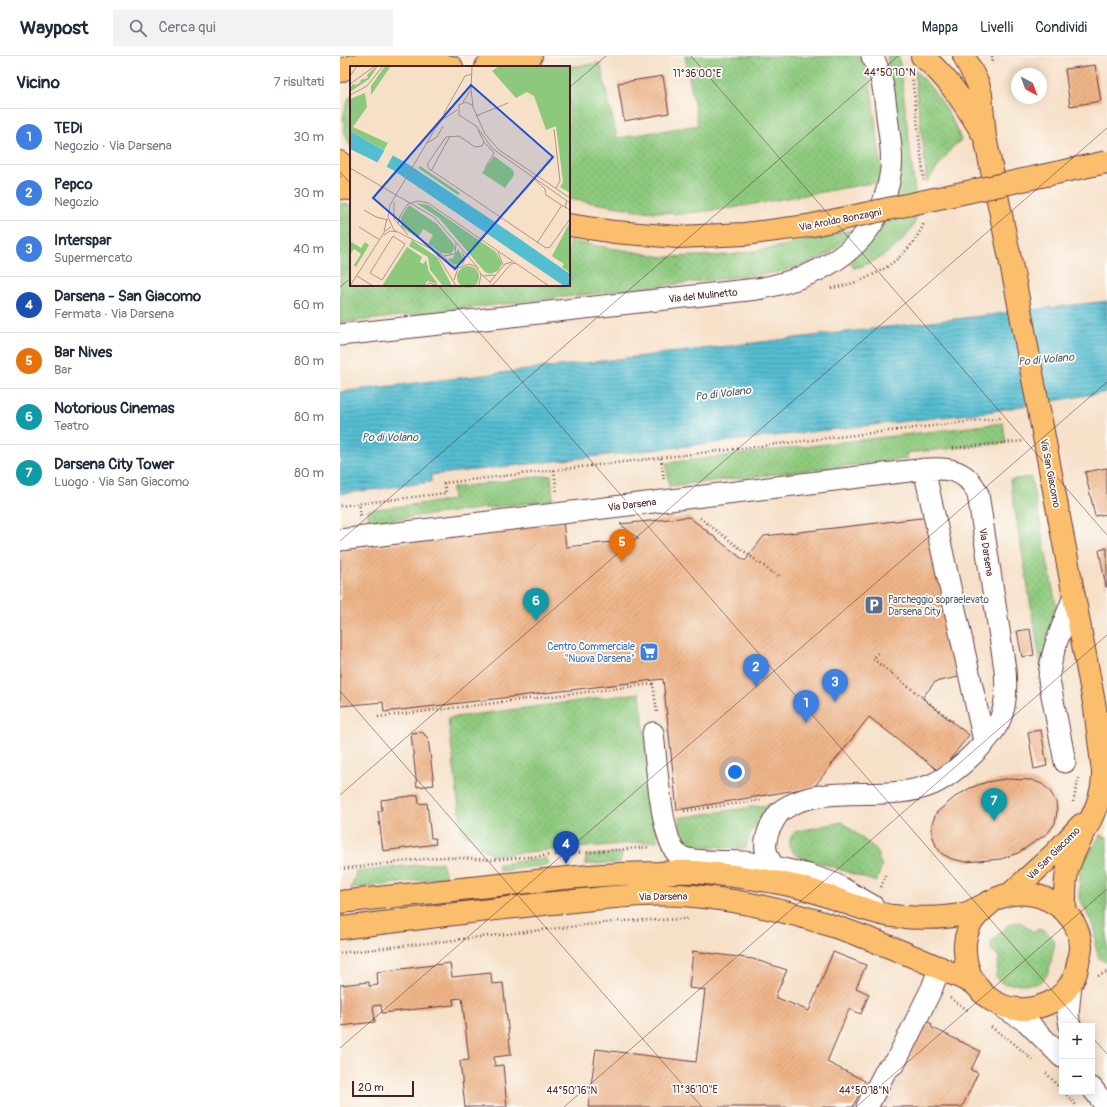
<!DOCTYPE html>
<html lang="it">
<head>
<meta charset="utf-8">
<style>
	:root { --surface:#fff; --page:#f2f2f3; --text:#1f2937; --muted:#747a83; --line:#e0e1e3; --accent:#111827 }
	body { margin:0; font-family:Pangolin,sans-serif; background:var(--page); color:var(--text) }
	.controls { position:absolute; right:12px; bottom:12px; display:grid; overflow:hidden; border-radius:0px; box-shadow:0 2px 10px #0003 }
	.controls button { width:36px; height:36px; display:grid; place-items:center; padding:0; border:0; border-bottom:1px solid var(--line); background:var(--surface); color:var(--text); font:20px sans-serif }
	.compass { position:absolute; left:671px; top:12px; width:36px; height:36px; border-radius:50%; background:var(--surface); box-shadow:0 2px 10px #0003; rotate:139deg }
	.scale { position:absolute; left:12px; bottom:10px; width:62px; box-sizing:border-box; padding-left:4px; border:2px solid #4a1f2b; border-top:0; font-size:11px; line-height:14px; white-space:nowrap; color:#4a1f2b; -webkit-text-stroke:3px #fdfcf7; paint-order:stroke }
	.you { position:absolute; left:395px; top:716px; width:14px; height:14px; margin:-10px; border:3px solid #fff; border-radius:50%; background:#1a73e8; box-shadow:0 0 0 6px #1a73e833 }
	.badge { display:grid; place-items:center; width:26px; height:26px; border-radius:50%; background:var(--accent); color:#fff; font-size:13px; font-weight:700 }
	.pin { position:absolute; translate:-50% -33px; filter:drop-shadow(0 1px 2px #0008) }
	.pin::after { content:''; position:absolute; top:21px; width:14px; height:12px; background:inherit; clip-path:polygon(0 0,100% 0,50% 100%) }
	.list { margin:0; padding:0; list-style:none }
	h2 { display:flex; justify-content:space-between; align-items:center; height:52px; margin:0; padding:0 16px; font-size:17px }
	h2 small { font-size:13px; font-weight:400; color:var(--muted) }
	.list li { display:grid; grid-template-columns:26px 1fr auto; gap:12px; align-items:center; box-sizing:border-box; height:56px; padding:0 16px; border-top:1px solid var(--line) }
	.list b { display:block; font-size:15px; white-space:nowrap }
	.list p { margin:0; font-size:13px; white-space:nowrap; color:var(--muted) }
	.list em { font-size:13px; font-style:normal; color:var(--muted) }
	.icon { flex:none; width:22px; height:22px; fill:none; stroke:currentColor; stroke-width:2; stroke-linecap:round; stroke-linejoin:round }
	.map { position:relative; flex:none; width:767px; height:1051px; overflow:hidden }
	header { display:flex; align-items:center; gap:24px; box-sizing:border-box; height:56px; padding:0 20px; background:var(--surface); border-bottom:1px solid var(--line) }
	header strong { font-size:19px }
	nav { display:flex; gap:22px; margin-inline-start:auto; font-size:14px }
	.search { width:280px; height:36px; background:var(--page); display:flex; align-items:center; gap:10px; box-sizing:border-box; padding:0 14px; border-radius:0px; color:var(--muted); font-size:15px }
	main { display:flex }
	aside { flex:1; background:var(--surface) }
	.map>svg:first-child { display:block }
</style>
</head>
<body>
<header>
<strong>Waypost</strong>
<div class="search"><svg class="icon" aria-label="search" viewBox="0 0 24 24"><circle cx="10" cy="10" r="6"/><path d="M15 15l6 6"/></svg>Cerca qui</div>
<nav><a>Mappa</a><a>Livelli</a><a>Condividi</a></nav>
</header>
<main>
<aside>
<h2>Vicino<small>7 risultati</small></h2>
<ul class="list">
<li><span class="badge" style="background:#3f7fe0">1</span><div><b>TEDi</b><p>Negozio · Via Darsena</p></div><em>30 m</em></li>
<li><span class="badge" style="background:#3f7fe0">2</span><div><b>Pepco</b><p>Negozio</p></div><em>30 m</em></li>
<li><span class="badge" style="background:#3f7fe0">3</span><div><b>Interspar</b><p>Supermercato</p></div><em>40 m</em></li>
<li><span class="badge" style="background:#1a4fb4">4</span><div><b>Darsena - San Giacomo</b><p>Fermata · Via Darsena</p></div><em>60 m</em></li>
<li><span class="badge" style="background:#e8710a">5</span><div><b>Bar Nives</b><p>Bar</p></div><em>80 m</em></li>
<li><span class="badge" style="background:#0f9aa8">6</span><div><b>Notorious Cinemas</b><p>Teatro</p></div><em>80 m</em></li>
<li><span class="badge" style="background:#0f9aa8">7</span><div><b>Darsena City Tower</b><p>Luogo · Via San Giacomo</p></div><em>80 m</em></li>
</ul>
</aside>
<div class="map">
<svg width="767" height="1051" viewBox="0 0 767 1051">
	<defs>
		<pattern id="green-dots" width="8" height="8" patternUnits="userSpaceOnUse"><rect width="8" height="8" fill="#8dc97d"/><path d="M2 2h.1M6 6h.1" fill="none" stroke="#7bac6c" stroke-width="1.8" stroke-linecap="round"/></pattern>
		<pattern id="water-rules" width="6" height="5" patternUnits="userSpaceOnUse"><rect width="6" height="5" fill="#54bed1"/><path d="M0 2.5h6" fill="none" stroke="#489aaa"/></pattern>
		<pattern id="building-hatch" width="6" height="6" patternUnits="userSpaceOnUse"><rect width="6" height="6" fill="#eeb487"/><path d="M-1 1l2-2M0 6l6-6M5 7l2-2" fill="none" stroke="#ce9a75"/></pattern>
	</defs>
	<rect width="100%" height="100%" fill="#fdfcf7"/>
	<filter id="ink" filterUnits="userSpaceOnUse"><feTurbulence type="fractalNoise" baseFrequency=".025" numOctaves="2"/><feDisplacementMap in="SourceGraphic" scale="8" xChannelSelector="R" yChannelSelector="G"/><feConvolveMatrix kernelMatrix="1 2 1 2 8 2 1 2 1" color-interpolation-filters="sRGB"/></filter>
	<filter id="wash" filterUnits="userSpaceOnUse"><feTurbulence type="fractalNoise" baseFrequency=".012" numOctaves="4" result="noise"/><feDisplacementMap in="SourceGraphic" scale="16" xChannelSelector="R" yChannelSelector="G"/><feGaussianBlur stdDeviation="0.9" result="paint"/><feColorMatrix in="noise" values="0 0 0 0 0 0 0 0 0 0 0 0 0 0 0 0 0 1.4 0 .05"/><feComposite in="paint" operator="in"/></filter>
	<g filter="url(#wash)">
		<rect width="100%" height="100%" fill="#f6e0c8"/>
		<path fill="url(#green-dots)" stroke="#6c7454" d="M345 0H520L530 24 543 125 392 152 341 158 303 155 229 143V11L260 7 277 82 358 69Z
			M547 0H559L577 153C576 158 576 164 574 168 565 188 535 208 514 212L510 208 512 201 537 179 546 166 554 143 561 97Z
			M574 13C595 34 611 56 621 84L611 93 587 126Z
			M11 38V92C1 71 1 59 11 38Z
			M0 147 11 149V229H229V185L324 201 390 199 432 192 515 173 491 197 464 209 440 216 0 267Z
			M663 367 666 387 566 397 567 403 329 430 326 407Z
			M211 419 213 444 29 466 28 454 113 444 112 432Z
			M691 421 716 549 702 616 670 424Z
			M300 637 317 785 152 799 122 776 108 662Z
			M440 747C423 759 410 770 406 792L344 789 338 762Z
			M502 766 537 794 538 801 542 810 536 826C516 819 497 812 477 806 469 804 463 804 456 799 447 792 448 783 455 776Z
			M761 779 767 781V907L759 902 755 889V873L739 842 740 817 742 806Z
			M282 797 280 807 245 808 246 800Z
			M206 802 208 809 159 815 158 808Z
			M102 806 106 821 11 833 16 816Z
			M675 866 682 867 693 876 699 873C707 875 712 880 715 888 710 901 713 922 696 928H663L656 920 659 901 651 894V886L667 870Z"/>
		<path fill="url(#water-rules)" stroke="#4f6e7e" d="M767 245V336L647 356 91 419V426L0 438V336Z"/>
		<g id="blocks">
			<path fill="url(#building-hatch)" d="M755 9 761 45 730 50 725 13Z
				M323 20 329 57 284 65 278 27Z
				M767 412V458L755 460 745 416Z
				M349 461 405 505 424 480 590 461 623 620 595 626 582 642 629 679 600 716 529 661 474 731 337 754 323 623 44 656 43 646 0 650V495L223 466 226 491 299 483 280 468Z
				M767 492V531H766L759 494Z
				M690 573 694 599 682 601 677 575Z
				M701 674 707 710 694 713 688 676Z
				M82 676 88 682 94 729 77 731 71 677Z
				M665 723 692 724 702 728 710 735 716 746 717 756 715 767 708 777 678 797 661 803 626 806 612 803 602 798 596 790 592 778V768L596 757 615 741 630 732 647 726Z
				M78 739 79 748 87 747 91 782H95L96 788 43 795 38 755 42 754 41 744Z
				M353 895 413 903 447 914 435 941 469 955 493 896 526 909 516 932 529 938 521 958 509 953 487 1006 525 1025 513 1051H248L256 993 356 1006 365 934 349 932Z
				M110 907 112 921 151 917 152 928 163 927 171 999 154 1001 155 1010 163 1009 167 1051H125L120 1005 129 1004 122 942 113 943 114 949 42 957 41 949 33 950 35 966 0 970V929L29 926V930L38 929 37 916Z
				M581 962 592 968 591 971 640 995 631 1014 638 1017 622 1051H538Z"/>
		</g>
	</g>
	<g filter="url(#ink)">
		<use href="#blocks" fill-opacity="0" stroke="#643c43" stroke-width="1"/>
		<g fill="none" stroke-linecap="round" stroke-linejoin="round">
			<defs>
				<path id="minor" d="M0 279 417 233C485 221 542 188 551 113 553 98 550 83 548 68 545 45 544 21 532 0
					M584 413 644 685
					M0 484 569 415C598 412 624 407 638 438L665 613C666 628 667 645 661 661 653 683 615 718 593 728 547 748 484 725 442 754 436 759 432 768 429 774 423 789 425 798 434 811L469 819 495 828 533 850
					M313 677C316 700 321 790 340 800 351 807 389 805 403 806 413 807 424 809 434 811
					M725 706 709 624C709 598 725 565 734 540
					M659 949 687 966 722 1001
					M730 970 728 959 731 927
					M752 1032 767 1051
					M527 1051 546 1014 555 1007 592 932 600 911"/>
				<path id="major" d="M582 0C608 21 626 50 643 78
					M624 0 638 28 641 39 645 81 675 227 755 652 763 716C764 751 739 779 728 812 724 826 725 841 725 855
					M146 11 191 0
					M0 15C29 0 77 5 112 11
					M0 106 11 114
					M0 132 11 133
					M229 169 274 176 338 181
					M670 838 716 796 741 769
					M0 846C69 839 137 831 206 824 244 820 281 817 319 817 331 816 344 815 355 816 389 819 425 823 458 831 489 838 520 855 552 860 573 862 604 863 624 858 640 853 655 840 672 838 705 834 739 856 741 891 741 898 738 905 737 912 735 926 722 941 709 947 668 966 627 939 625 895 624 886 627 874 632 866 638 857 646 851 654 844
					M0 872C78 863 155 852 234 845 273 841 314 836 354 840 453 849 544 886 633 927"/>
			</defs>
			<use href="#minor" stroke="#643c43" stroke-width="23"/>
			<use href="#major" stroke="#643c43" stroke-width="24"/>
			<path stroke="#643c43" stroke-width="2.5" stroke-dasharray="1 3" stroke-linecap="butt" d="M652 0 653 8
				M572 20 584 124
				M491 232C528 227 569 204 584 167
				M613 392 683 385
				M321 402 324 425
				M214 414 217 438
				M0 450 106 437 104 427 660 362
				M18 460H21L19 447
				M360 462 438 521 440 519
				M538 597 533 603 614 666
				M38 661 313 628 317 657
				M733 746 739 722
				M344 755 422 744
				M0 813 102 801 151 804 310 791
				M541 831 547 816
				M0 897 281 865 347 863
				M758 920 767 916
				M610 942 629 955
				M651 971 676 989 692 1004
				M706 1017 722 1034
				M724 1036 737 1050"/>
			<use href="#minor" stroke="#fff" stroke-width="21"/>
			<use href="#major" stroke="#fabe6d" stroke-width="22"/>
			<defs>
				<path id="major-bridge" d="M338 181 405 178 468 170 767 106"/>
			</defs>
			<use href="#major-bridge" stroke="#643c43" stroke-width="24" stroke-linecap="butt"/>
			<use href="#major-bridge" stroke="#fabe6d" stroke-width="22"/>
		</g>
	</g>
	<path fill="none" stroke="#4a1f2b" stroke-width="1" stroke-opacity="0.45" d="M351 0 767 479M229 32 266 0M0 116 11 128M98 229 743 970M0 231 11 222M0 485 558 0M0 635 362 1051M0 739 767 72M752 981 767 998M0 992 767 326M224 1051 767 579M516 1051 767 833"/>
	<defs>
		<symbol id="parking-square" viewBox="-11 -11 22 22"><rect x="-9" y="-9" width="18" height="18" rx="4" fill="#5c6f8a" stroke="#fdfcf7"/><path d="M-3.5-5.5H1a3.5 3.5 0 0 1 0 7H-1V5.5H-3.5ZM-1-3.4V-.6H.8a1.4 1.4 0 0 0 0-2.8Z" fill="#fff"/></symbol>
		<symbol id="supermarket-square" viewBox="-11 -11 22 22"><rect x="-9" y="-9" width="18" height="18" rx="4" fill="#3f7fe0" stroke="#fdfcf7"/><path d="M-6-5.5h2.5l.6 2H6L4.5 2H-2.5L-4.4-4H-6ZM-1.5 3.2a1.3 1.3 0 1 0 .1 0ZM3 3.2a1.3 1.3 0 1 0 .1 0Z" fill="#fff"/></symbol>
	</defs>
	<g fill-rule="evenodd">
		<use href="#parking-square" x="523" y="538" width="22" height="22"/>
		<use href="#supermarket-square" x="298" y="585" width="22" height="22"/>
	</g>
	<g text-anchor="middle" stroke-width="3.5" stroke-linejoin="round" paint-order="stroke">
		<g font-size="10" fill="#4a1f2b" stroke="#fdfcf7">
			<text transform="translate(500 163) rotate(-11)" y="4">Via Aroldo Bonzagni</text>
			<text transform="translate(363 239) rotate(-6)" y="4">Via del Mulinetto</text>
			<text transform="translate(711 417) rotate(79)" y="4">Via San Giacomo</text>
			<text transform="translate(292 448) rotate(-7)" y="4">Via Darsena</text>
			<text transform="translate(647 496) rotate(81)" y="4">Via Darsena</text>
			<text transform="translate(713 797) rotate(-45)" y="4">Via San Giacomo</text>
			<text transform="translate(323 840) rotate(-1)" y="4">Via Darsena</text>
		</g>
		<g font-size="10" fill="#4e5e75" stroke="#fdfcf7" text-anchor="start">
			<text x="548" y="547">Parcheggio sopraelevato<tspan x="548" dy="12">Darsena City</tspan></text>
		</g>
		<g font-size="10" fill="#366cbe" stroke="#fdfcf7" text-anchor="end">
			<text x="295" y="594">Centro Commerciale<tspan x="295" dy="12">"Nuova Darsena"</tspan></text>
		</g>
		<g font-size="11" font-style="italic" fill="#4e5765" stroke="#fdfcf7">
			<text transform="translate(706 303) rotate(-5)" y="4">Po di Volano</text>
			<text transform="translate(383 337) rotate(-7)" y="4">Po di Volano</text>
			<text x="50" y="385">Po di Volano</text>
		</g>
	</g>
	<g transform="translate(10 10)">
		<rect width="220" height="220" fill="#f6e0c8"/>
		<path d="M26 0H28L19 13 0 26V19L1 21 3 18 6 19 11 16 10 14 18 12 17 9ZM35 0H41L21 29V20ZM149 0H220V127L210 121 213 116 206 60 196 64 184 30 177 26 166 32 142 5ZM15 27 17 41 3 61 38 77 34 84 0 65V33ZM144 90 163 104 164 109 155 122 132 107ZM70 100 110 127 108 129 68 102ZM66 137 78 139 146 186 152 198 148 205 140 208 135 206 89 152ZM59 139 87 158 103 177 105 182 101 188 91 187 78 178 83 169 73 163 68 172 51 161V151ZM220 156V207L212 201 214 198 202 190ZM62 174 87 191 102 220H93L80 204 78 191 59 180ZM0 175 11 182 15 176 19 179 6 201 4 199 11 188 4 183 0 189ZM57 181 72 191 70 196 73 198 76 194 79 206 88 218 77 215 75 220H32ZM108 183 113 192 109 198 103 199 98 193 103 192ZM107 211a11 11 0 1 1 22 0a11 11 0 1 1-22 0Z" fill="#8dc97d"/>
		<path d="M0 65 58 98 164 169 220 208V220H214L43 104 0 83Z" fill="#54bed1"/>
		<path d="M36 82 44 87 36 102 27 97Z" fill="#f6e0c8"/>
		<path fill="none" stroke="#b19389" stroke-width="1" d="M122 0 121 24 123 40M0 10 7 0M0 18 25 0M0 29 17 20 33 0M113 36 120 25M107 44 92 54 85 63 40 139 38 151 44 164 93 189 101 199 108 202M126 50 158 37M95 52 94 47 115 10 122 8M204 63 210 115 206 122M128 64 134 76 132 80 125 81 109 70 96 71 78 97V102L196 182 200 181 220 153M134 76 144 87 135 102M77 77 87 71 93 60M0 102 84 151 129 203M81 105 100 70M183 112 195 123 196 129 216 142M220 132 149 84 135 68 122 39 116 36 109 39V49L126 60 143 83 220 137M217 135 215 140 220 145M44 136V153L58 169M14 144 26 151 38 154M48 158 50 150 58 138 68 135 78 137 199 220M9 161 30 174M34 165 37 153M34 169 40 165 47 166M43 170 55 178 32 214 20 207ZM187 177 212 139M148 186 153 199M86 187 106 220M94 190 105 188 106 177M112 199 115 193 112 186M131 208 141 217M7 210 23 220M133 210 145 209M104 214 108 202 119 198 125 200 131 208 129 220M140 216 155 198 162 196M143 219 161 198 165 197M0 220 35 165 41 161M76 220 79 217 90 220M131 220 143 219"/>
		<path fill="#1d4ed8" fill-opacity="0.15" stroke="#1d4ed8" stroke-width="2" d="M121 19 203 91 105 203 23 132Z"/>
		<rect width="220" height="220" fill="none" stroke="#4a1f2b" stroke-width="2"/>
	</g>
	<g font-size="10" text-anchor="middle" fill="#4a1f2b" stroke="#fdfcf7" stroke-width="3.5" stroke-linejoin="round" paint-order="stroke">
		<text x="550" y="20">44°50'10"N</text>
		<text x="357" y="21">11°36'00"E</text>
		<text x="355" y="1037">11°36'10"E</text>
		<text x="232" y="1038">44°50'16"N</text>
		<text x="524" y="1038">44°50'18"N</text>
	</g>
</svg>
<div class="controls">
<button>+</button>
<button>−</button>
</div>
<svg class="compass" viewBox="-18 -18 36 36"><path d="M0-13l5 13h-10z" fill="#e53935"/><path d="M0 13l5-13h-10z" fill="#747a83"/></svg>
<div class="scale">20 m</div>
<div class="you"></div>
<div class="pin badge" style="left:466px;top:667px;background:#3f7fe0">1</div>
<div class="pin badge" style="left:416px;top:631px;background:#3f7fe0">2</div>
<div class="pin badge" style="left:495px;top:646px;background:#3f7fe0">3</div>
<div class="pin badge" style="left:226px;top:808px;background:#1a4fb4">4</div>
<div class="pin badge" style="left:282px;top:506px;background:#e8710a">5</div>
<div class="pin badge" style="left:196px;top:565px;background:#0f9aa8">6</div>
<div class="pin badge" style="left:654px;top:765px;background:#0f9aa8">7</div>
</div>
</main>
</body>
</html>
